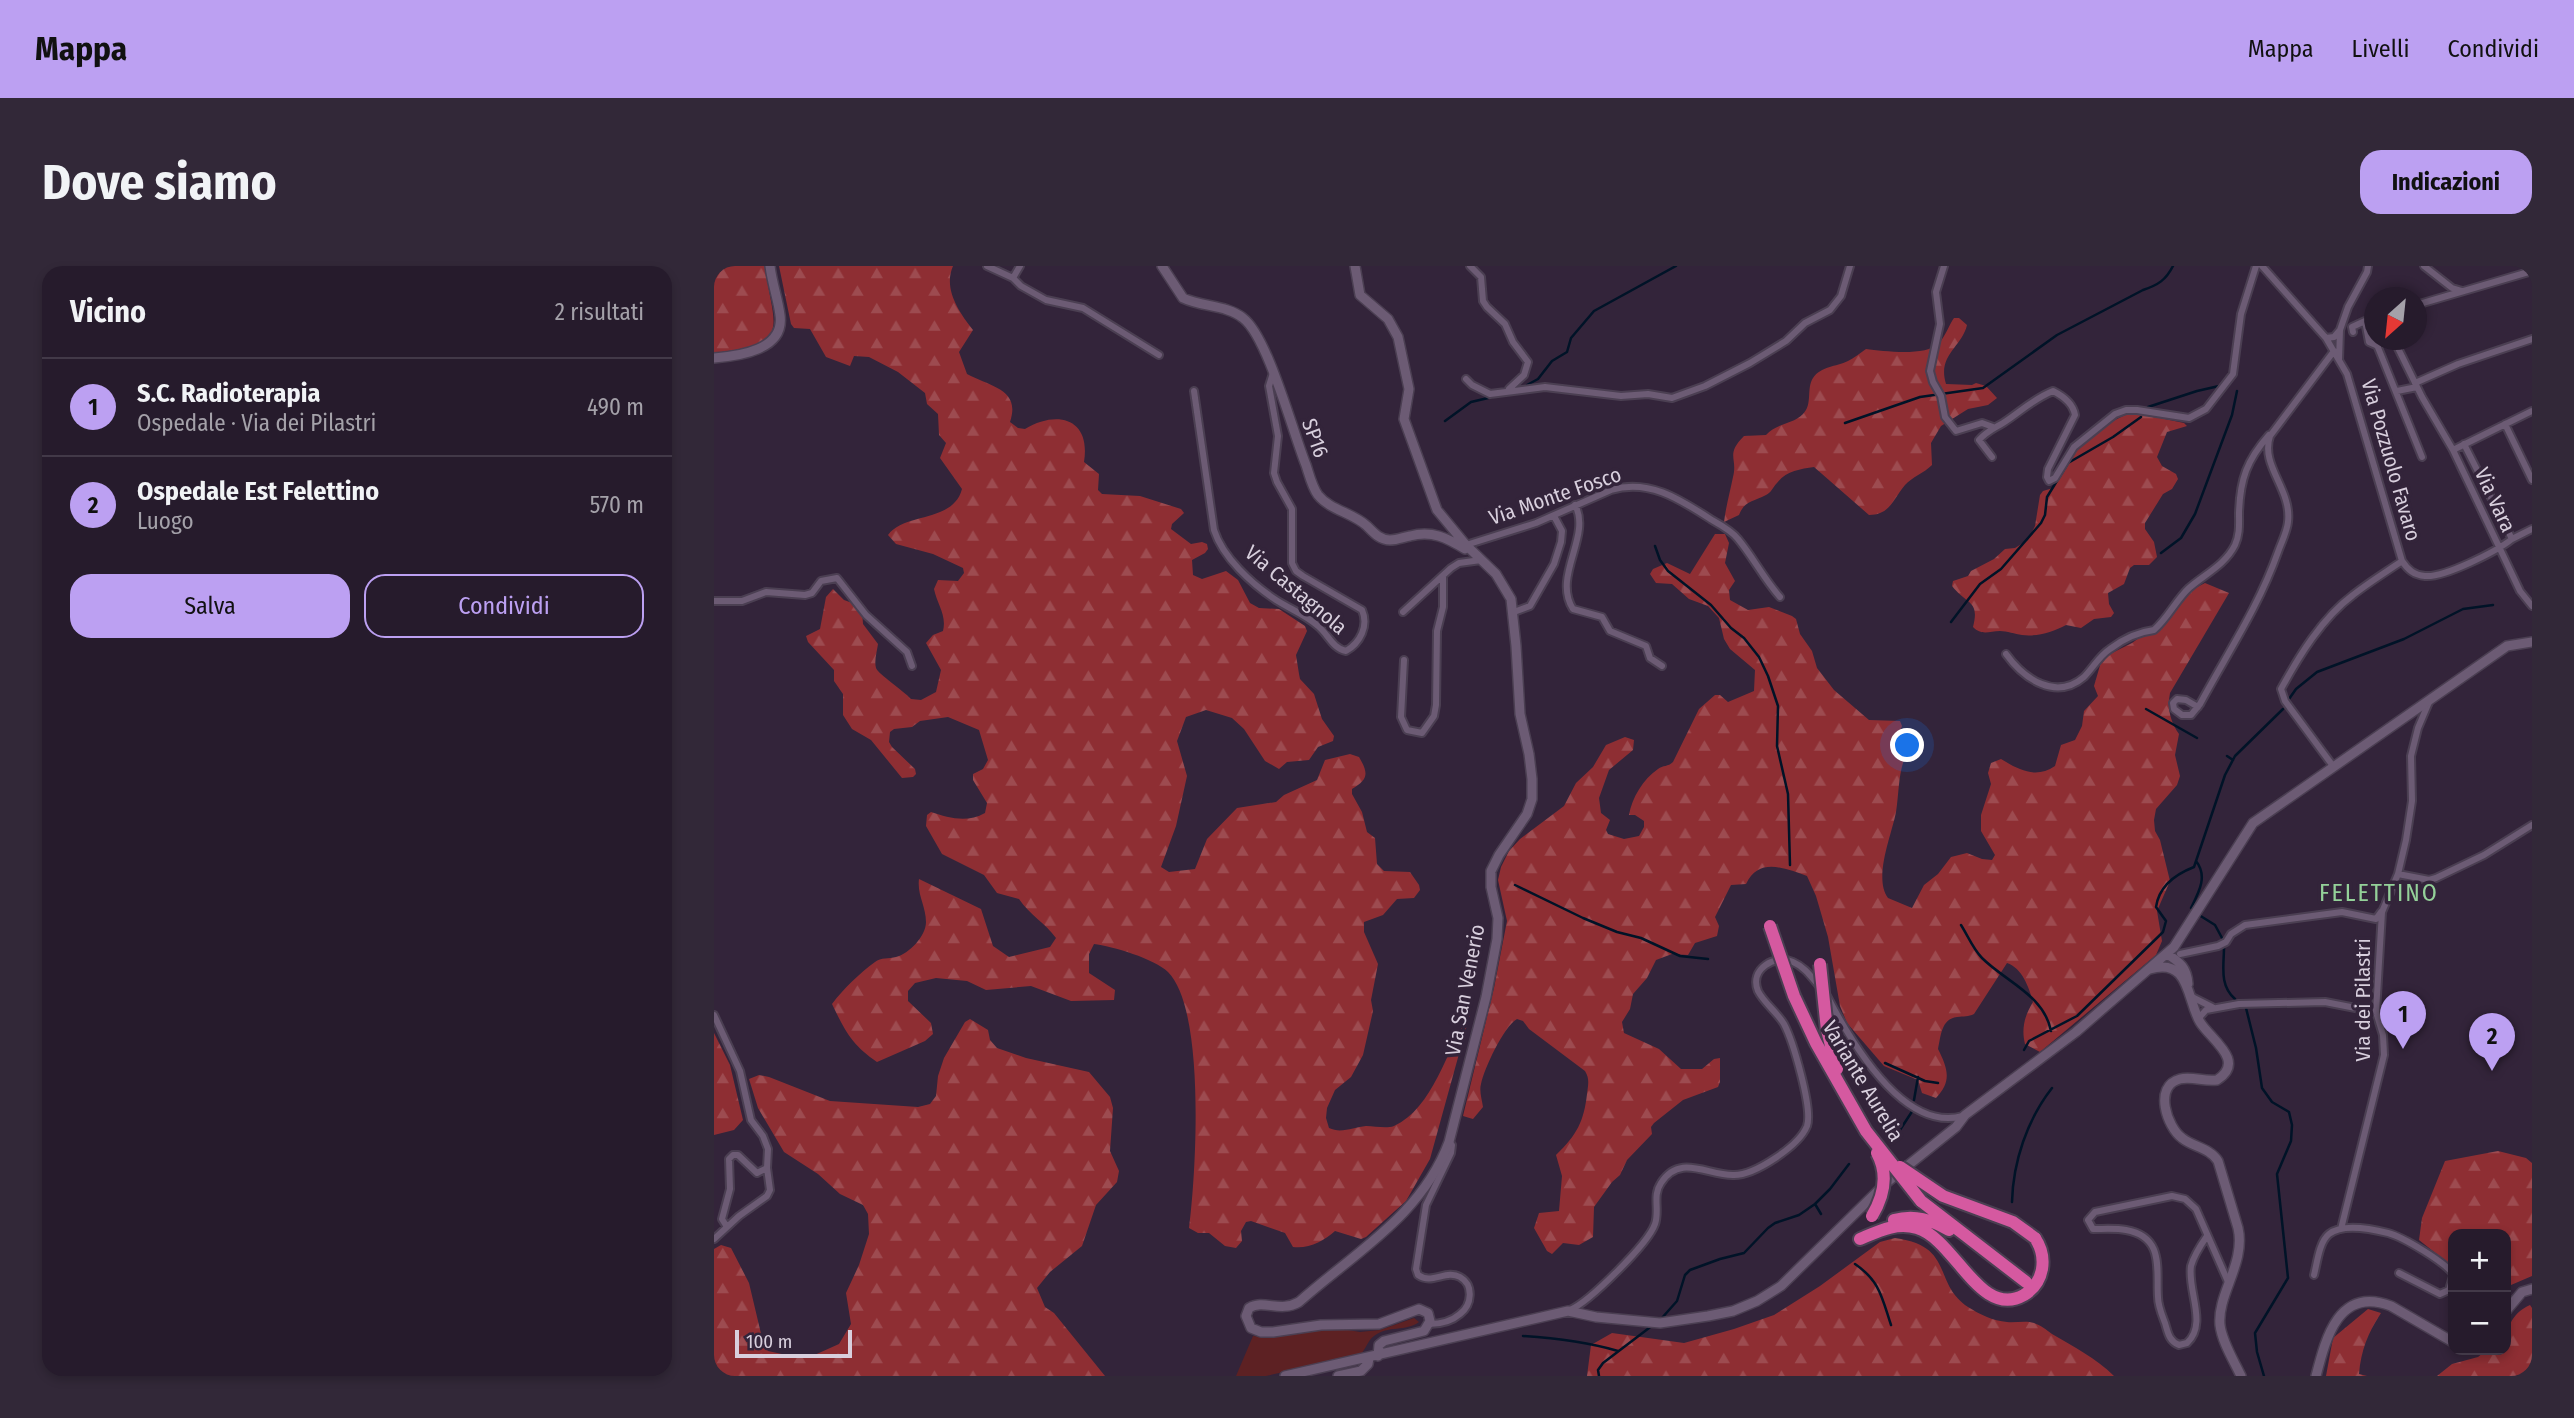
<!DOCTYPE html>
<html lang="it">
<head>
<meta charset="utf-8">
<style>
	:root { --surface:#261b2c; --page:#322838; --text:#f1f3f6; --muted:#a4a1a9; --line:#423948; --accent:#bca0f2 }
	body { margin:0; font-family:"Fira Sans Condensed",sans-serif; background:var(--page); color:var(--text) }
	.controls { position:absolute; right:21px; bottom:21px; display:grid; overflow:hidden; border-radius:14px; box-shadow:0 4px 10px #0003 }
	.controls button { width:63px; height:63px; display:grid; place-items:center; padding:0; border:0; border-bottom:2px solid var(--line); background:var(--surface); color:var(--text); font:35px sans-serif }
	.compass { position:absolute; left:1650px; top:21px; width:63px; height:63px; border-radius:50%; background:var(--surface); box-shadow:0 4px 10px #0003; rotate:207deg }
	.scale { position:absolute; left:21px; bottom:18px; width:117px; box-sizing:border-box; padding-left:7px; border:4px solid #d8cfdd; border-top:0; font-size:19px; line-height:24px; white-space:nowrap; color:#d8cfdd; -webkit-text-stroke:5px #33243a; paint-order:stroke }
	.you { position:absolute; left:1194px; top:480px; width:24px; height:24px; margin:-18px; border:5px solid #fff; border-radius:50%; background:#1a73e8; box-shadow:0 0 0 10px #1a73e833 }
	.badge { display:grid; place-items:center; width:46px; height:46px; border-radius:50%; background:var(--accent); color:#111; font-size:23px; font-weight:700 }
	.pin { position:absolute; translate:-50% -58px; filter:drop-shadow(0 2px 4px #0008) }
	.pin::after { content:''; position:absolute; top:37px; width:24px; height:21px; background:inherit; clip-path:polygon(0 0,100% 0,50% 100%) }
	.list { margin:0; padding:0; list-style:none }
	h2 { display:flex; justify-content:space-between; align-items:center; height:91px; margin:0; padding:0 28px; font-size:30px }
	h2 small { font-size:23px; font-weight:400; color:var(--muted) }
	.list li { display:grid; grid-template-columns:46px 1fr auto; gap:21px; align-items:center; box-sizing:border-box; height:98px; padding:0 28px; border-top:2px solid var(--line) }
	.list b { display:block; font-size:26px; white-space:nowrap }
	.list p { margin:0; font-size:23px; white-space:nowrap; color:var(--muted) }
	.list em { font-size:23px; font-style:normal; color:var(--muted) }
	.actions { display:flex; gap:14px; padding:21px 28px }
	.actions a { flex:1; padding:16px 0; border:2px solid var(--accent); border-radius:21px; text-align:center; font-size:24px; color:var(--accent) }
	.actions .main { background:var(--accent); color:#111 }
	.map { position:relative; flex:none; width:1818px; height:1110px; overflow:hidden; border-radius:21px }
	header { display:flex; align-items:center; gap:42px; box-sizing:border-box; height:98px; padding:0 35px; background:var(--accent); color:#111 }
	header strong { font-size:33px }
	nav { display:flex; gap:38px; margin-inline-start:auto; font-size:24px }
	.intro { display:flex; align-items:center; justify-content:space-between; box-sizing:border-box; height:168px; padding:0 42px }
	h1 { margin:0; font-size:49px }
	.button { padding:18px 32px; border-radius:21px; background:var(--accent); color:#111; font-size:24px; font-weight:700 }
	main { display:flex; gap:42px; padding:0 42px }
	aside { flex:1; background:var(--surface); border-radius:21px; box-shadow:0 4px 10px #0003 }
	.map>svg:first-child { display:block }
</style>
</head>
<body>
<header>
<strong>Mappa</strong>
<nav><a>Mappa</a><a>Livelli</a><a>Condividi</a></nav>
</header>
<div class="intro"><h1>Dove siamo</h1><a class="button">Indicazioni</a></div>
<main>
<aside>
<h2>Vicino<small>2 risultati</small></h2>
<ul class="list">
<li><span class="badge">1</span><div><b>S.C. Radioterapia</b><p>Ospedale · Via dei Pilastri</p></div><em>490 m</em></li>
<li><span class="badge">2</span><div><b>Ospedale Est Felettino</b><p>Luogo</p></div><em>570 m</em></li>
</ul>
<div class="actions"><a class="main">Salva</a><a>Condividi</a></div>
</aside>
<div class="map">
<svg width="1818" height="1110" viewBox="0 0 1818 1110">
	<defs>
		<pattern id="forest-firs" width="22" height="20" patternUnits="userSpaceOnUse" patternTransform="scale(1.75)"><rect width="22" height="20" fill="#8e2e33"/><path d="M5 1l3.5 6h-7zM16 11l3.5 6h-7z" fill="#9d4b50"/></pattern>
	</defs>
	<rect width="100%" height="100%" fill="#33243a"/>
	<path fill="#5d2123" d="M700 1052 705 1056C692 1066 674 1059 660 1070 654 1074 652 1083 646 1089L552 1110H522L539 1070 550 1071 622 1062 646 1066 666 1064Z"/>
	<path fill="url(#forest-firs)" d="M0 0H51C59 62 80 78 0 87Z
		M65 0H239C229 23 245 46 259 64L245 86 253 108C277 121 307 123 296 156L304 162 311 163C343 144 377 152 370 196L385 208 384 224 388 228 426 230 467 243 470 247 458 258 457 263 477 278 488 276 493 278 494 283 491 287 478 294 479 309 488 313 512 305 524 314 536 337 545 342 565 343 591 360 593 365 582 389 585 408 586 413 600 428 608 453 620 470 619 475 604 481 595 494 573 496 565 503 551 495 530 463 518 452 492 444 472 451 463 475 473 510 462 560 447 601 455 606 481 603 493 573 523 542 562 536 570 529 603 514 611 494 636 488 645 491C655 508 654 513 638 523V528L648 546 653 566 661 572 663 598 670 605 696 606 705 619 706 624 700 632 683 633 669 649 650 656V666L664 698 657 734 659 745 649 789 637 811 621 824 613 842 612 852 615 862C627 868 640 861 652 860 661 860 672 863 680 860 720 842 733 781 756 748L716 893 692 935 652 971 647 973 621 965C610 975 595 983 579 981L571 967 537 955 532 956 527 965 528 975 522 982 511 980 495 967H484L475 962C482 909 492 744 454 706 441 693 398 680 380 678L375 688V707L401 724 400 734 357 735 317 720 272 724 253 715 222 712 201 717 194 725V735L217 757 219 768 211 775 163 796C138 779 131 765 118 738 129 723 146 707 161 696 167 691 175 693 182 691 195 688 212 670 212 656 212 640 203 629 205 613L267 643 279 680 295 691 336 681 342 672C331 657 316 649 305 633L283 627 270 609 228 588 212 560 213 549 217 546C235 552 253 557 271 547L273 537 259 514V508L269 503 274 494 265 464 234 451 206 455 198 461 180 463 176 466 175 476 178 481 201 503 202 508 199 511 188 512 157 474 138 463 129 449V428L120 415V404L94 376 92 370 106 363 112 331 119 323 130 334 141 338 148 345 149 358 164 378C163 385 160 395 162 402 164 408 190 425 197 433L207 434 222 426 227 404 212 377 219 369 229 365C233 349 223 338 220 323L224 314 244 315 250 307 249 302 219 288 182 278 174 269C191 246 239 257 248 223L226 192 232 177 225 169 224 148 213 138 211 127 184 106 155 91 140 90 136 100 112 91 96 63 80 62 77 58Z
		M1240 52H1245L1253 59C1248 81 1223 89 1232 118L1258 119 1262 117 1272 120 1283 132 1274 139 1254 143 1227 160 1217 177 1218 199C1210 207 1198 211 1191 219 1179 233 1176 249 1155 249L1100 201C1086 203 1072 205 1063 217 1059 221 1057 227 1052 229 1039 236 1031 234 1025 249L1010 256C1012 240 1016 226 1019 211 1024 192 1011 189 1030 170L1052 169C1062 157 1078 159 1089 148 1099 138 1092 123 1099 112 1107 100 1122 101 1134 95 1140 92 1146 87 1152 83 1170 85 1212 91 1225 77 1231 71 1235 59 1240 52Z
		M1417 146 1470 157 1473 160 1453 166 1443 191 1448 200 1462 208 1464 213 1458 223 1449 228 1431 257V263L1440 276 1443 291 1435 299H1420L1416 302 1410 318 1394 327 1395 338 1400 347 1397 351 1380 353 1367 362 1352 359C1339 366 1323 371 1308 369 1301 368 1293 365 1286 365 1275 365 1268 370 1259 361 1266 334 1253 339 1238 320L1239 315 1254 310 1257 305 1280 293 1291 283 1301 282 1314 274 1321 260 1326 229 1329 225 1339 222 1362 184 1372 174 1393 158Z
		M1001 268H1011L1015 277 1011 297 1021 315 1015 324 1016 334 1034 344 1055 341 1078 350 1082 353 1086 368 1098 385 1103 402 1120 424 1155 454 1186 455 1188 460C1183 473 1181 480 1191 491 1184 509 1185 528 1182 546 1178 568 1159 612 1174 632L1198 642 1210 619 1224 608 1237 591 1253 587 1268 593 1278 594 1281 589 1267 565V549L1277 518 1274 507 1277 497 1287 493C1305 504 1322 513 1341 500L1347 479 1361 474 1368 460 1370 445 1384 430 1380 420 1387 396 1394 389 1418 377 1444 358 1462 332 1491 317 1515 327 1456 427C1453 442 1456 455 1465 468L1461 489 1466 510 1463 519 1442 543 1440 554 1441 565 1446 574 1456 615 1443 645 1448 675 1442 689 1326 786 1311 778C1307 762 1311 749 1319 736 1315 721 1308 702 1293 697L1260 748C1254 751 1250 750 1243 751 1227 753 1227 770 1224 783 1234 803 1238 815 1222 832L1208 827 1204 814 1170 800 1133 757 1126 740 1114 671 1102 630 1093 610C1070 602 1045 591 1032 618L1017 619 1001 651 1005 660 1003 670 981 677 974 689 958 688 942 694 933 712 919 728 916 743 908 756 910 767 945 783 967 803H988L1000 793 1006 792V816L1004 821 969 834 940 857 937 861 938 868 913 894 906 909 898 916 880 941 879 971 865 979 849 977 838 988 833 985 820 962 825 947 845 945 848 910 842 889C863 869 870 855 873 828 874 819 876 813 871 805L815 763 809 755 803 753C790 760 770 803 767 818 765 825 768 834 769 841L759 853 749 850 780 722 793 655 784 614 787 601 795 585 806 573 850 540 862 517 879 501 892 479 911 471 920 474 919 484 895 504 885 532 887 547 896 554 892 564 894 568 910 573 925 570 930 561V555L921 549H915C918 532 929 513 944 503 949 499 954 501 959 496L985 443 1001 429H1006L1014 436 1040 425 1041 404 1016 383 1010 373 1005 352 994 340 975 333 958 318 942 317 936 308 939 303 953 297 976 308Z
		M256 753 274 764 276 774 283 782 312 792 375 806 396 831 399 842 396 885 405 905 403 916 382 939 368 980 336 1006 323 1022 331 1041 340 1047 391 1110H0V983L7 979 17 982 35 1017 49 1076 54 1085 86 1092 96 1091 125 1078 137 1058 132 1027 145 999 155 968 154 948 149 939 126 928 104 908 70 886 44 842 35 813 45 809 55 811 116 835 204 841 216 838 222 830 224 810 230 792 251 756Z
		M0 767 16 799 29 854 20 864 0 869Z
		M1784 885 1812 892 1818 897V1010L1797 1019 1792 1024V968H1739V1001L1705 974 1708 952 1731 895Z
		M1181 972C1241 980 1218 1017 1254 1041 1265 1048 1279 1055 1293 1056 1302 1057 1312 1054 1320 1057 1326 1059 1333 1064 1338 1068 1360 1081 1382 1092 1400 1110H873L877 1079 898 1067 970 1077 1020 1063 1060 1049 1106 1020 1166 976Z
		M1816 1039 1818 1042V1110H1723L1738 1098 1764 1091 1773 1084H1792C1792 1064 1796 1048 1816 1039Z
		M1654 1043 1667 1047C1654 1067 1647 1084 1645 1108L1653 1110H1612L1619 1072Z"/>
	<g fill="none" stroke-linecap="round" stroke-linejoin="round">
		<path stroke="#001327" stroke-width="2.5" d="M813 119 824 113 838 95 853 86 857 72 880 45 962 0
			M1434 141 1483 125 1505 120
			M731 155 757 136 787 129
			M1131 157 1206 131 1269 122 1343 69 1429 24C1444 19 1452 14 1459 0
			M941 280 946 294 954 305 997 339 1017 362 1030 372 1045 391 1054 410 1064 440 1063 480 1074 528 1076 599
			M1447 287 1467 272 1481 248 1518 149 1523 125
			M1237 356 1266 318 1287 303 1327 257 1331 249 1333 231 1354 197 1399 171 1427 151
			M1575 433 1582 423 1603 406 1690 373 1749 343 1779 339
			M1432 443 1483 472
			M1513 490 1519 494
			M801 619 869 652 903 666 927 672 966 690 994 693
			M1477 642C1485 626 1494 610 1482 595
			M1485 649 1501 659 1508 672
			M1247 659C1254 670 1259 683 1268 692 1292 716 1330 729 1337 765
			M1510 681C1510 700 1505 719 1521 733
			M1532 742 1542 782 1548 822 1558 836 1575 846 1578 859 1577 875 1563 908 1574 1012 1541 1067 1543 1086 1550 1110
			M1310 784 1315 775 1363 750 1449 666 1452 655 1442 641C1445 620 1462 608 1480 601L1511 509 1521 490 1569 443
			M1171 797 1211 815 1224 817
			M1200 834 1204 811
			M1182 870 1199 844
			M1298 936C1299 896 1313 854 1338 822
			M1101 938 1107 948
			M1141 998C1166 1015 1168 1032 1177 1059
			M947 1053 963 1035 971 1009 976 1004 1006 993 1030 987 1054 962 1061 957 1085 949 1101 938 1116 923 1135 898
			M809 1070C841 1072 873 1076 904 1085
			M885 1110 884 1104 889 1097 939 1059"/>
		<defs>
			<path id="street" d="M273 0 299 12
				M306 0 299 12 307 20 332 34 369 42 445 89
				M756 0 767 11 769 35 773 41 791 58 799 76 814 96 810 109 795 123
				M1230 0 1222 26 1226 58 1216 105 1219 116 1227 130 1231 151 1242 165 1268 157 1279 161
				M1548 0 1612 72 1633 108 1688 295C1672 306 1654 317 1639 329 1608 352 1585 390 1567 423L1571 435 1619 500
				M1710 0 1738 22 1748 25
				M1702 39 1818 5
				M1660 60 1658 66 1660 73
				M1639 66 1638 61 1651 55 1655 76 1664 80
				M1612 72 1620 71 1626 64 1634 41 1653 6 1654 0
				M1661 74 1708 191
				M1680 74 1708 131 1739 184 1806 325 1818 340
				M1625 94 1626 64
				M752 113 758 119 776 128 831 121 907 130 934 128 958 132 991 120 1036 97 1072 75 1091 57 1116 44 1127 30 1136 0
				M1701 117 1744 98 1818 73
				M480 125 500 264C509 292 538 318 562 334 576 343 592 349 604 360 614 368 619 383 632 385 646 377 655 360 648 344L589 310 582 305 578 297V243L563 216 560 207 564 170 555 120 559 107
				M1683 125 1703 121
				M1791 158 1818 214
				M1750 178 1798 273 1818 263
				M1739 184 1818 145
				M1278 191 1265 174C1273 165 1279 163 1289 157 1306 146 1319 133 1339 125 1349 130 1359 137 1361 149L1334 203 1333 211 1335 215 1341 212 1360 181 1401 148 1412 144H1423L1475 152 1492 143 1519 108 1527 48 1542 0
				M861 239C878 270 838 310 859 343L888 351 896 365 932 380 936 392 948 400
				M752 279 822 257 897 224C935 212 967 234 998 254 1007 259 1018 265 1024 273 1039 291 1050 313 1066 331
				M1688 295C1694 304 1700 309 1711 310 1730 312 1783 285 1798 273
				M0 335H28L52 326 91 329 98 327 107 315 123 312 152 349 193 386 198 400
				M689 346 737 302 745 297 767 294
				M800 346 816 340 840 298 847 276 848 265 840 250
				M1292 388C1310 413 1342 435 1370 411 1379 402 1385 390 1396 383 1409 373 1424 366 1440 364 1454 352 1462 334 1475 322 1491 308 1511 299 1521 279 1526 268 1525 258 1525 247 1526 213 1533 194 1555 169
				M690 394 687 451 693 464 708 467 720 450 722 439 723 365 729 341V311
				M1484 441 1472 434 1463 433 1459 437 1460 443 1468 449H1477L1486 438C1513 388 1545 340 1564 286 1567 277 1573 266 1574 256 1578 223 1546 200 1556 170L1620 85
				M1684 608 1715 614 1722 612 1770 589 1818 559
				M1466 688 1504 680 1512 676 1517 668 1531 659 1628 646 1662 653 1667 646
				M1113 730C1136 774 1189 867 1249 850
				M1478 731 1498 741
				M0 749 26 805 37 854 49 870 54 883 53 902 56 924 53 930 25 950 0 973
				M1484 753 1492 744 1525 738 1611 736 1662 746
				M13 961 8 953 16 923 15 893 19 889H24L43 907 53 902
				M1627 963 1670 789 1669 769 1662 746 1668 646 1684 608 1692 574 1698 535 1697 490 1704 462 1715 436
				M1493 970C1486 980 1480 989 1477 1000 1473 1024 1494 1058 1473 1077L1465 1079C1455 1075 1454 1067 1451 1057 1448 1049 1444 1040 1444 1031 1442 1004 1451 971 1412 964 1402 962 1390 963 1379 963L1374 954 1381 946 1458 930 1471 933 1482 943 1515 1018
				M1685 1007 1726 1028 1735 1024 1739 1010
				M1600 1009C1603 998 1605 976 1615 968 1629 957 1658 963 1674 967 1689 971 1731 996 1739 1008
				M856 1044C875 1036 934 978 941 958 946 944 938 930 947 917 966 887 994 910 1020 909 1041 909 1085 880 1093 860 1099 843 1079 775 1070 758 1063 746 1050 737 1044 725 1035 703 1061 688 1079 696 1091 701 1098 712 1106 721
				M715 1058C726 1058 738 1055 746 1048 758 1039 760 1019 746 1011 732 1003 718 1019 704 1009L702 1003 712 939 737 887 738 879 735 876"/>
			<path id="secondary" d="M448 0 469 32C488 41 513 39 529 52 554 71 579 167 592 199 595 208 598 221 604 229 616 244 639 247 653 260 660 267 666 274 676 274 683 274 690 271 696 270 718 264 733 272 751 283
				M641 0 646 29 674 53 684 71 695 123 690 153 723 244 752 279 782 308 797 333 802 380 806 448 815 488 818 513V533L813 548 785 589 777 605V621L784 652 783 673 772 731 735 876C708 949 640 987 585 1036 566 1047 550 1033 535 1042L532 1050 537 1062 547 1066H559L607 1059 665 1058 705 1043 714 1047 716 1055 710 1065 670 1075 665 1079 664 1090
				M0 92C25 90 71 84 66 49 64 33 58 17 56 0
				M1453 688C1466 696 1473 702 1474 718
				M1436 703C1476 691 1473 734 1486 756 1496 773 1533 795 1503 814 1491 816 1478 810 1466 813 1439 820 1453 861 1468 872 1479 881 1496 882 1504 895L1524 962C1532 997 1503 1028 1506 1059 1508 1076 1520 1095 1527 1110
				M1792 1045 1808 1026 1818 1023
				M571 1110 854 1045 882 1051 946 1057 994 1050 1019 1045 1043 1035 1067 1020 1172 917 1242 861 1251 849 1362 766 1460 681 1539 557 1793 380 1818 376
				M624 1110 647 1105 654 1098 655 1092
				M1602 1110C1612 1071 1625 1020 1677 1040L1739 1076"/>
			<path id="highway" d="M1207 935 1312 1016
				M1180 954C1201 948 1217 954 1235 964
				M1146 973C1165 965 1182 956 1203 962 1241 973 1266 1054 1310 1029 1320 1023 1326 1014 1328 1003 1330 991 1327 981 1321 972"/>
		</defs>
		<use href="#street" stroke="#4b3f52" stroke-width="10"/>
		<use href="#secondary" stroke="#4b3f52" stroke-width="12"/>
		<use href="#highway" stroke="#4b3f52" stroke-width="16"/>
		<use href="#street" stroke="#6c5b74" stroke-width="6"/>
		<use href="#secondary" stroke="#6c5b74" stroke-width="9"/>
		<use href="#highway" stroke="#d559a0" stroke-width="12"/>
		<defs>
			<path id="highway-bridge" d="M1056 660 1080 730 1102 777 1152 865 1207 935
				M1106 698 1113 764 1123 803
				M1186 901 1229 930 1299 956 1321 972
				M1158 950C1170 930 1175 909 1163 887"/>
		</defs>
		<use href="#highway-bridge" stroke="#4b3f52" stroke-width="16" stroke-linecap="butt"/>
		<use href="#highway-bridge" stroke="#d559a0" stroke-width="12"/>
	</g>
	<g text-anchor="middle" stroke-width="7" stroke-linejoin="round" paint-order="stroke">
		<g font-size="21" fill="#d8cfdd" stroke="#33243a">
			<text transform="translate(601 172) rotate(70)" y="7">SP16</text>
			<text transform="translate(1677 194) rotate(74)" y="7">Via Pozzuolo Favaro</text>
			<text transform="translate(841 230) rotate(-19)" y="7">Via Monte Fosco</text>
			<text transform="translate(1781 234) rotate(65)" y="7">Via Vara</text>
			<text transform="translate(582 324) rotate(40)" y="7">Via Castagnola</text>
			<text transform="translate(751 724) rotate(-79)" y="7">Via San Venerio</text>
			<text transform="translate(1649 734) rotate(-90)" y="7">Via dei Pilastri</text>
			<text transform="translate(1149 815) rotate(59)" y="7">Variante Aurelia</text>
		</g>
		<g font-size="24" letter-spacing="2" fill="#94d199" stroke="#33243a">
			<text x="1665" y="635">FELETTINO</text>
		</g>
	</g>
</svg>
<div class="controls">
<button>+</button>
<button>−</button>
</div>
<svg class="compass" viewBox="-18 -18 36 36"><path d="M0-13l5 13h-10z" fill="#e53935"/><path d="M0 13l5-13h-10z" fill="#a4a1a9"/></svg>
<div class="scale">100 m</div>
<div class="you"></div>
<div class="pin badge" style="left:1689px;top:783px">1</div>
<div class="pin badge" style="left:1778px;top:805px">2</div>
</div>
</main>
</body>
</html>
